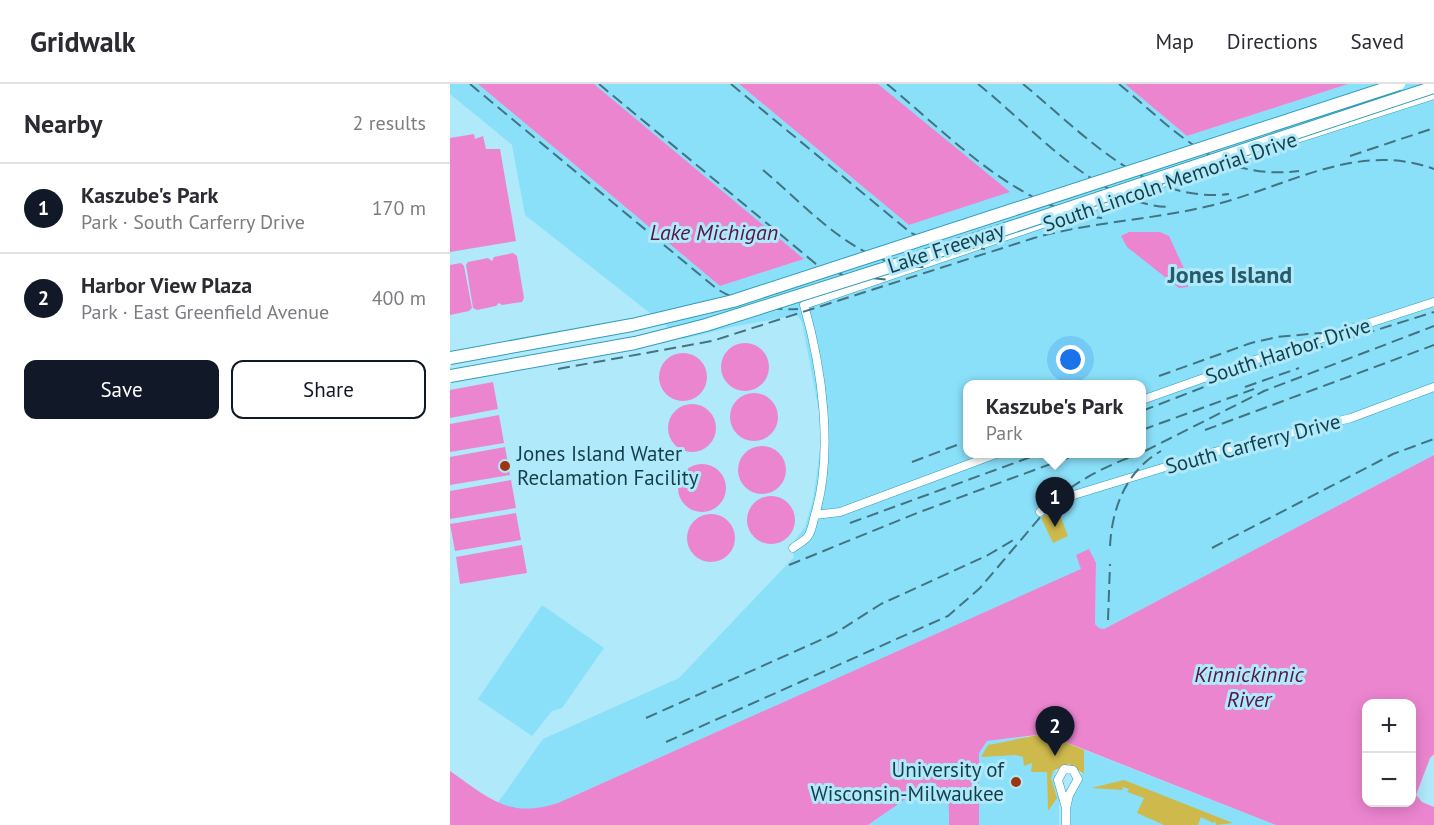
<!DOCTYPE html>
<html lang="en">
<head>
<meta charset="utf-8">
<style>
	:root { --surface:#fff; --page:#f2f2f3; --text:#2b2b33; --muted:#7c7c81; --line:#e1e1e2; --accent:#111827 }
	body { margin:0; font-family:"PT Sans",sans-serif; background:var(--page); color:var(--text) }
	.controls { position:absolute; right:18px; bottom:18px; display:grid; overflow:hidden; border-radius:12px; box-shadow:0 3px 15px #0003 }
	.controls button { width:54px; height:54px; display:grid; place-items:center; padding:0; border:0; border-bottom:2px solid var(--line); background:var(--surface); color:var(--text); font:30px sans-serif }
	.you { position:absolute; left:621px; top:276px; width:21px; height:21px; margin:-15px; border:4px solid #fff; border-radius:50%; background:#1a73e8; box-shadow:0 0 0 9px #1a73e833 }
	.badge { display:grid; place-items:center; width:39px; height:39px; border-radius:50%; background:var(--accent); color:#fff; font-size:20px; font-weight:700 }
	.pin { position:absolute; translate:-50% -50px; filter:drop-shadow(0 2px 3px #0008) }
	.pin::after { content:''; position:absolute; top:32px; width:21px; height:18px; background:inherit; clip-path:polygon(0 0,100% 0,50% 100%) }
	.popup { position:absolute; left:513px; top:296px; width:183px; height:78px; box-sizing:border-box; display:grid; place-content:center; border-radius:12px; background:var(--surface); filter:drop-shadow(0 2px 4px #0005); font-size:20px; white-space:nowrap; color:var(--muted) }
	.popup b { font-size:22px; color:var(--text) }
	.popup::after { content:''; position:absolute; left:50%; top:100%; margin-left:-12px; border:12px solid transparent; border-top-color:var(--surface) }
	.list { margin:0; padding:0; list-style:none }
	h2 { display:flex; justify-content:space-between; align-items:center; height:78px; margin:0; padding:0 24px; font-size:26px }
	h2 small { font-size:20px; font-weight:400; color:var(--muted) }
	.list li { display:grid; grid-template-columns:39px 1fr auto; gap:18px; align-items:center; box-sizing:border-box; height:90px; padding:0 24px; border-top:2px solid var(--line) }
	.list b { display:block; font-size:22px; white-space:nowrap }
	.list p { margin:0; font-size:20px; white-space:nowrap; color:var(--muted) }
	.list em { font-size:20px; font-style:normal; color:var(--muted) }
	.actions { display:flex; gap:12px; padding:18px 24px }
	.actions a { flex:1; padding:14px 0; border:2px solid var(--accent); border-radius:12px; text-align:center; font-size:21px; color:var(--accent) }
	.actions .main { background:var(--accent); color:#fff }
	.map { position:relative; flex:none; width:984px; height:741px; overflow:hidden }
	header { display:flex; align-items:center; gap:36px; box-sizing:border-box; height:84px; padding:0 30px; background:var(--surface); border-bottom:2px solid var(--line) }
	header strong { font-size:28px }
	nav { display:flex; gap:33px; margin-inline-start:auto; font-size:21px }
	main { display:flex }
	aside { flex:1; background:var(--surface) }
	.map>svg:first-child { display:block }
</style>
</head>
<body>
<header>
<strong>Gridwalk</strong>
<nav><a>Map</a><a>Directions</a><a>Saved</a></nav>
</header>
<main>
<aside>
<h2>Nearby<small>2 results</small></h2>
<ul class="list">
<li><span class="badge">1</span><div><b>Kaszube's Park</b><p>Park · South Carferry Drive</p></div><em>170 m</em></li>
<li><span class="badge">2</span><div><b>Harbor View Plaza</b><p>Park · East Greenfield Avenue</p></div><em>400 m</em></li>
</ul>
<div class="actions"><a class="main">Save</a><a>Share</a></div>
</aside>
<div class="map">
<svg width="984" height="741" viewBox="0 0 984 741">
	<rect width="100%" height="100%" fill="#b0e9fa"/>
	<path fill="#8ae0f9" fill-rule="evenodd" d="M0 0H28L270 202 354 175 144 0H289L459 141 559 108 428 0H675L737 52 898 0H984V371L654 545 649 544 645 540 646 479 626 471 632 485 108 719 87 726 63 725 47 720 93 655 229 594 344 473 341 461 355 443 363 415 371 359V338L352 238 347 231 282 243 233 255 75 131 62 61 0 10ZM518 300H692V370H518Z
		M92 521 154 564 112 624 102 627 82 652 28 615Z
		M576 653V679H582V686L606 687 604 696 609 710V741H529V668L537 657Z
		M634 666 826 741H621V715L630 690H634Z
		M480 697 492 704 499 714V741H418Z"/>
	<path fill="#ceb94c" d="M607 423 618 452 603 459 591 434Z
		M595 650 634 666V690L619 680 603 687 601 694 607 714 598 727 597 688H581L582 679 574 682 573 673 566 671 531 673 538 661C560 657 574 653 595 650Z
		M674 696 783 739 766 741 765 737 763 739 751 733 748 741H714L687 729 694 714 677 708 679 705 673 703 672 706 641 704Z"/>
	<path fill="#ec85d0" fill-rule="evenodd" d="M28 0H144L354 175 270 202Z
		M289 0H428L560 108 459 141Z
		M675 0H898L737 52Z
		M24 50 25 55 33 52 36 65H50L66 157 0 168V54Z
		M679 148H710L719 152 738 193V203L729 204 677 163 671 152Z
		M63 169 67 172 74 214 72 218 52 221 49 219 46 222 27 226 23 224 16 181 18 178 38 174 42 177 44 173Z
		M11 179 14 182 22 224 19 227 0 231V181Z
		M271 283a24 24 0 1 1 48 0a24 24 0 1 1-48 0Z
		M209 293a24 24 0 1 1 48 0a24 24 0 1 1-48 0Z
		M43 298 48 325 0 334V306Z
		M280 333a24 24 0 1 1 48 0a24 24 0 1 1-48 0Z
		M218 344a24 24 0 1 1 48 0a24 24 0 1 1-48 0Z
		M49 331 54 359 0 368V340Z
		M288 386a24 24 0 1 1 48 0a24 24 0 1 1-48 0Z
		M55 363 60 391 0 401V373Z
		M984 371V670L980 674 966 711 972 718 984 723V741H826L595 650 537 657 529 669V741H499C499 719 501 708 480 698L418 741H0V687C39 714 58 735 108 719L631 485 626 471 639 465 646 479 645 540 649 544 654 545ZM916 620H962V718H916Z
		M228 404a24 24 0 1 1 48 0a24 24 0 1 1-48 0Z
		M61 396 66 424 0 435V407Z
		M297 436a24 24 0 1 1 48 0a24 24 0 1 1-48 0Z
		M66 429 71 456 5 467 0 440Z
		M237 454a24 24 0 1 1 48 0a24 24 0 1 1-48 0Z
		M72 461 77 489 10 500 6 473Z"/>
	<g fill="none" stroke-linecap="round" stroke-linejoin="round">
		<defs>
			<path id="minor" d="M797 71 984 11
				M692 316 799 278 984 218
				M590 428 604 417 768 367 901 334 984 303
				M365 431 390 428 546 370
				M343 464C348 460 355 457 358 452 362 447 363 437 365 431 384 368 372 284 354 221L751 86
				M614 685 623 686 628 695 619 711 616 724 608 696Z
				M616 741V724"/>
		</defs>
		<use href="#minor" stroke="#309db8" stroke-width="9"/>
		<use href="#minor" stroke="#fff" stroke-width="8"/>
		<path stroke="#437380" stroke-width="2" stroke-dasharray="12 6" stroke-linecap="butt" d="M20 0 267 205C290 219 320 227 348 225
			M149 0 366 180 393 191 440 196
			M281 0 461 149 492 161 535 165
			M437 0C499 51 569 127 652 134
			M528 0C582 43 647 120 718 123
			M573 0C633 49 695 120 779 110
			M669 0C727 48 767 97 849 87
			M900 72 984 44
			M313 86C362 127 410 186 479 183
			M108 285 262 257 584 154C641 138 701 136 759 122 833 105 906 56 984 85
			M709 292 801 259 827 253 913 245
			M795 303 849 284
			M692 327 795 287 984 228
			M692 346 804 305
			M755 346 984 261
			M695 367 814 307 984 242
			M462 378 512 359
			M400 439 589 370
			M660 462C662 424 676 387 711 367
			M762 464 943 370 984 355
			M339 481 467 429 628 370
			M658 536 660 480
			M196 634 384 550 431 520 538 471 565 455
			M216 658 498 532 530 504 604 417C629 395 658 381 689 370"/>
		<defs>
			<path id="highway-bridge" d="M0 274 182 241 283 217 949 0
				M0 292 185 259 256 241 477 171 984 3"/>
		</defs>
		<use href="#highway-bridge" stroke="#309db8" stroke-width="14" stroke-linecap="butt"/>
		<use href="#highway-bridge" stroke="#fff" stroke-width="12"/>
	</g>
	<g fill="#9c3610" stroke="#b0e9fa" stroke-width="2">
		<circle cx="55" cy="382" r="6"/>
		<circle cx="566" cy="698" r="6"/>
	</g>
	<g text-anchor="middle" stroke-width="6" stroke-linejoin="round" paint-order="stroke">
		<g font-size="21" fill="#133f4b" stroke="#b0e9fa">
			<text transform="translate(720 98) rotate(-19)" y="7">South Lincoln Memorial Drive</text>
			<text transform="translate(496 164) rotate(-18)" y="7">Lake Freeway</text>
			<text transform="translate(838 267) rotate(-18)" y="7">South Harbor Drive</text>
			<text transform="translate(803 360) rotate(-15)" y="7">South Carferry Drive</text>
		</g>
		<g font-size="21" fill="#133f4b" stroke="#b0e9fa" text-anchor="start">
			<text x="67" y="377">Jones Island Water<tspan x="67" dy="24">Reclamation Facility</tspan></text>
			<text x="554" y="693" text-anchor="end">University of<tspan x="554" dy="24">Wisconsin-Milwaukee</tspan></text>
		</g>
		<g font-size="22" font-style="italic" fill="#561747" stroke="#b0e9fa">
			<text x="264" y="156">Lake Michigan</text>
			<text x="799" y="598">Kinnickinnic<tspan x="799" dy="25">River</tspan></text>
		</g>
		<g font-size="24" font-weight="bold" fill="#255b6a" stroke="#b0e9fa">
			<text x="780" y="199">Jones Island</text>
		</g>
	</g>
</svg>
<div class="controls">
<button>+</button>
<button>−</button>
</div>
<div class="you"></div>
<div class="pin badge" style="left:605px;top:443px">1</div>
<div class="popup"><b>Kaszube's Park</b>Park</div>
<div class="pin badge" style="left:605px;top:672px">2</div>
</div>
</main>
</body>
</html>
